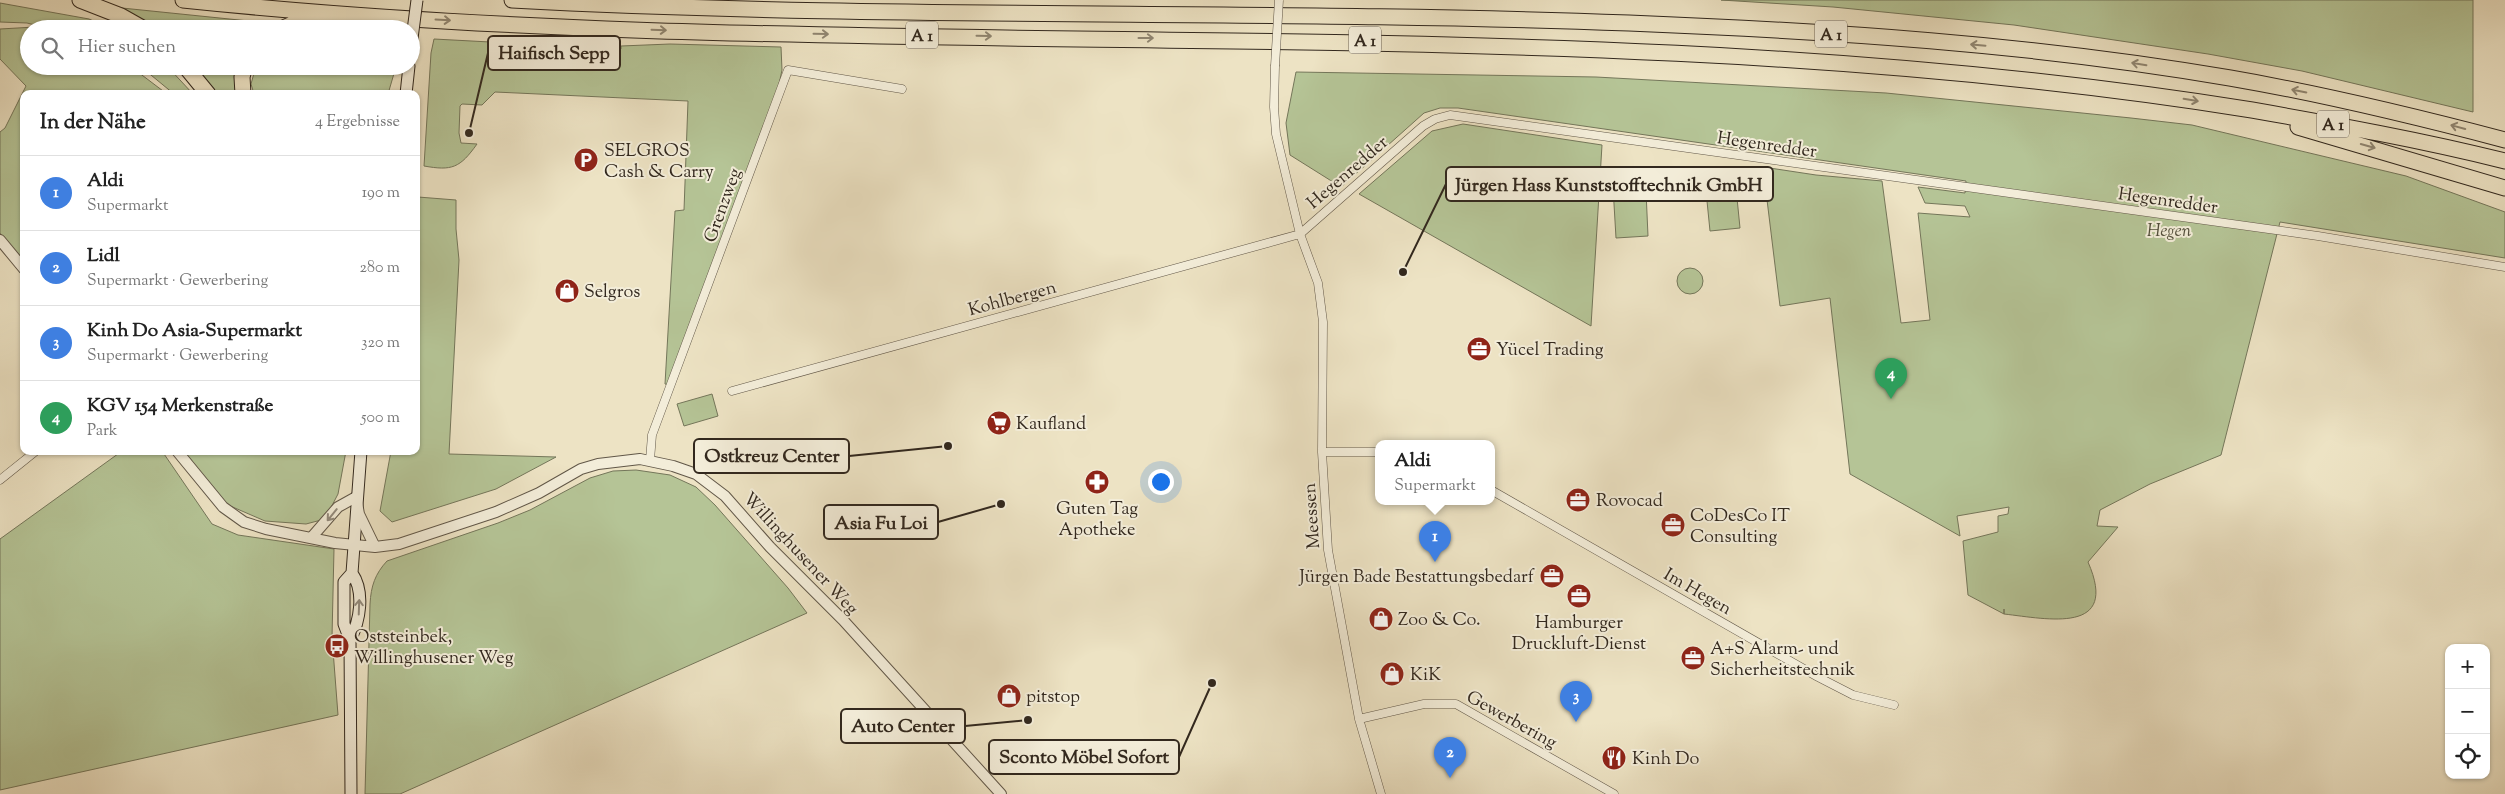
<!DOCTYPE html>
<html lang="de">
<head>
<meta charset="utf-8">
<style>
	:root { --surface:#fff; --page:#f2f2f2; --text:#222; --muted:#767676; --line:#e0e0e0; --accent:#db2777 }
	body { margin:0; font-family:"Sorts Mill Goudy",serif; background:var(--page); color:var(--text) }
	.controls { position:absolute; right:15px; bottom:15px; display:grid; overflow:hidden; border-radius:10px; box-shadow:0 1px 4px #0004 }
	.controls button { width:45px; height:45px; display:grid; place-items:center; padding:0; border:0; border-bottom:1px solid var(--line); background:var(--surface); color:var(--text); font:25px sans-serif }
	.you { position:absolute; left:1160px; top:481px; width:18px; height:18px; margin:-12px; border:4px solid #fff; border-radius:50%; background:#1a73e8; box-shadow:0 0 0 8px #1a73e833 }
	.badge { display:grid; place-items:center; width:32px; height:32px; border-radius:50%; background:var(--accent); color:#fff; font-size:16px; font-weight:700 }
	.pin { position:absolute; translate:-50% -41px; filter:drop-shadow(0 1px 2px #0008) }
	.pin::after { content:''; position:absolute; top:26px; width:18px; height:15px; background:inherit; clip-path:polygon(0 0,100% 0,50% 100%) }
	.popup { position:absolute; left:1375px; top:440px; width:120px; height:65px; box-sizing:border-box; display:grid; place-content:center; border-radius:10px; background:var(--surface); filter:drop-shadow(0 1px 4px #0005); font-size:16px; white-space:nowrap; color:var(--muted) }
	.popup b { font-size:19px; color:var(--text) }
	.popup::after { content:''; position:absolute; left:50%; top:100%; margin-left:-10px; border:10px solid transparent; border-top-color:var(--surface) }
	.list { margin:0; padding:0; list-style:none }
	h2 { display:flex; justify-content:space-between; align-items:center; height:65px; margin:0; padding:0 20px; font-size:21px }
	h2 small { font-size:16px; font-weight:400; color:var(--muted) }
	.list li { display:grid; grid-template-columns:32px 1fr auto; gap:15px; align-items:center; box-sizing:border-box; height:75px; padding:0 20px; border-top:1px solid var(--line) }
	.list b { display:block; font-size:19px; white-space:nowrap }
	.list p { margin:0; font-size:16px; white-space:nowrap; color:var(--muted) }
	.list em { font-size:16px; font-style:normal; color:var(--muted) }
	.icon { flex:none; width:28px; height:28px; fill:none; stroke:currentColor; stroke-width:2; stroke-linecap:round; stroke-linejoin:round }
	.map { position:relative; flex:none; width:2505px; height:794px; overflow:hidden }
	.search { position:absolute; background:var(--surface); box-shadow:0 1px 4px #0004; left:20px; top:20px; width:400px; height:55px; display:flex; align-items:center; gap:12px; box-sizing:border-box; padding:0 18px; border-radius:28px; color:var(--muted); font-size:19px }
	.panel { position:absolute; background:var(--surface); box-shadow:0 1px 4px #0004; left:20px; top:90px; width:400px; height:365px; border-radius:10px }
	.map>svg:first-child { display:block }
</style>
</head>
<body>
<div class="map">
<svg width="2505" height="794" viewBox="0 0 2505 794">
	<rect width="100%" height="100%" fill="#ede3c4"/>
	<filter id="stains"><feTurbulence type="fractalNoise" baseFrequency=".004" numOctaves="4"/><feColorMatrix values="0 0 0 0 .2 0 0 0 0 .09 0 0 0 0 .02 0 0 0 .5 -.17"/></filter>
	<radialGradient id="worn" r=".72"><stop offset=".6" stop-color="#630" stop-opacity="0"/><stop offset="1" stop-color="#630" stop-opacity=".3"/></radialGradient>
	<path fill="#b5c496" stroke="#74765a" d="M1721 0H2473V112L2302 71 2208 54 2014 25 1833 7Z
		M0 3 89 19 111 29H51L27 23 0 22Z
		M122 8 278 24 270 29H152L121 11Z
		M35 27 41 29H29V66H130L167 94H24V262L0 233V132L5 128 26 86 0 59V29Z
		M434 39 621 49V46L670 44 781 47 782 70 778 89 668 385 665 384 675 211 684 210 688 101 495 92 482 105 462 104 460 106 459 133 461 143 477 144C460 168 452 171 424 166L431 53Z
		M140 66H167L193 94H174Z
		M192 66H239V94H216Z
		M256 66H395V70L388 94H254L251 84Z
		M1296 72 1596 77 1886 93 2131 118 2192 125 2406 176 2505 212V258L2280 222 2221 455 2150 484 2100 510 2097 526 2118 527 2088 562C2120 635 2048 619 2004 614V609V614L1968 595 1963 541 1998 532V516L2008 514 2009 507 1957 516 1960 536 1850 474 1830 298 1780 306 1763 167 1816 175 1882 181 1901 323 1930 320 1918 213 1970 217 1965 206 1925 203 1918 187 1965 193 1966 181 1458 108H1440L1424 113 1341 187 1290 155 1286 123Z
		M1463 124 1602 145 1591 326 1359 194 1432 131Z
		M1734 168 1740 228 1710 231 1704 171Z
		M1645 169 1648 236 1616 238 1612 170Z
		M418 197 456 200V229L459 260 449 454 556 457 496 489 392 522 380 511 391 451H416V212Z
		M1677 281a13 13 0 1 1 26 0a13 13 0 1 1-26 0Z
		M712 394 718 416 684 426 677 404Z
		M122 451H162L212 524 238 535 334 549 332 637 338 715 0 790V539Z
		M183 451H346L338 494 325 519 306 524 265 521 228 505Z
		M636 470 670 475 696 487 715 505 788 588 807 613 400 794H365L370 604C371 586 375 574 387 561L498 523 530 510 590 478 613 471Z"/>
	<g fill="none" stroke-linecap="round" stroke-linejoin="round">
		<defs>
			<path id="minor" d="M1275 66 1274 107 1276 134 1300 234 1318 283 1323 322 1322 452 1328 550 1359 719 1381 794
				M732 391 1300 234 1423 126 1435 119 1450 115 2318 236 2505 267
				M1322 452H1379
				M650 460 652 435 788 70 902 89
				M0 480 36 451
				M1491 490 1818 677 1853 695 1894 705
				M1359 719 1424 704H1456L1614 794"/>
			<path id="tertiary" d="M0 240 24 269
				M177 451 223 507 244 522 266 529 335 543 375 547 399 544 496 512 539 493 581 469 598 464 640 459 673 466 696 474 725 496 770 547 843 620 1001 794
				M311 538 338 507 356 497 359 514 375 547"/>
			<path id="secondary" d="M406 94 409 66
				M350 640C360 621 365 592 352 573L361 451
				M351 794 350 640 344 624V582L352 573"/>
			<path id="motorway" d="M80 0 121 16 144 29
				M183 0C871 72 1568 0 2252 110 2337 125 2421 140 2505 161
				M512 0C884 20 1257 9 1629 23 1830 31 2031 44 2230 78 2323 94 2414 116 2505 140
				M281 29 295 23 331 20
				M185 66 208 94
				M243 94 242 77 245 66
				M2298 127 2505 188"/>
		</defs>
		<use href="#minor" stroke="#615748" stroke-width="9"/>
		<use href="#tertiary" stroke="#615748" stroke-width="12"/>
		<use href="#secondary" stroke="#32281e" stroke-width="13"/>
		<use href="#motorway" stroke="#32281e" stroke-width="17"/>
		<use href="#minor" stroke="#f3edd9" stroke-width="8"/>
		<use href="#tertiary" stroke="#f3edd9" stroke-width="10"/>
		<use href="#secondary" stroke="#f3edd9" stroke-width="11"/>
		<use href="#motorway" stroke="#ede3c4" stroke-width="15"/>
		<defs>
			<path id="minor-bridge" d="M1275 66 1279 0"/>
			<path id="secondary-bridge" d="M411 46 417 0"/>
		</defs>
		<use href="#minor-bridge" stroke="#615748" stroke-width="9" stroke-linecap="butt"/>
		<use href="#secondary-bridge" stroke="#32281e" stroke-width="13" stroke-linecap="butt"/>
		<use href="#minor-bridge" stroke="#f3edd9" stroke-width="8"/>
		<use href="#secondary-bridge" stroke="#f3edd9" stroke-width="11"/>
	</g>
	<defs><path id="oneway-shaft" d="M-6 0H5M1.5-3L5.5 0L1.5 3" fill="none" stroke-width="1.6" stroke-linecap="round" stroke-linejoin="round" transform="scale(1.25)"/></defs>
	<g stroke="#908671">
		<use href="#oneway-shaft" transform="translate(443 20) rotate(3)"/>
		<use href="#oneway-shaft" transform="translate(659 30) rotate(2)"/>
		<use href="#oneway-shaft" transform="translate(821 34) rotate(1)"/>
		<use href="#oneway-shaft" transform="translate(984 36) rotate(1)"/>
		<use href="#oneway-shaft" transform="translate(1146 38)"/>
		<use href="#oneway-shaft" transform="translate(1978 45) rotate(-175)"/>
		<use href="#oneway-shaft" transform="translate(2139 64) rotate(-171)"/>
		<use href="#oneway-shaft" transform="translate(2299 91) rotate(-169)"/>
		<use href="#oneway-shaft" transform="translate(2191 100) rotate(9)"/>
		<use href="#oneway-shaft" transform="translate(2458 127) rotate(-165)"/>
		<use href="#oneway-shaft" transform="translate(2368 146) rotate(16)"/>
	</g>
	<g stroke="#928a7c">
		<use href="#oneway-shaft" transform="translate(332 515) rotate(129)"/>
		<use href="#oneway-shaft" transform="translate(359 607) rotate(-88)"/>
	</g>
	<defs>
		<symbol id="parking-disc" viewBox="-11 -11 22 22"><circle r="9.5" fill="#8f2418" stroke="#f3edd9"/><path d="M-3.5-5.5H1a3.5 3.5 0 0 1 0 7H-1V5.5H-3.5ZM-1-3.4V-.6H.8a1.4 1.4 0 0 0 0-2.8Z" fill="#fff"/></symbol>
		<symbol id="shop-disc" viewBox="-11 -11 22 22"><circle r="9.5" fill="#8f2418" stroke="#f3edd9"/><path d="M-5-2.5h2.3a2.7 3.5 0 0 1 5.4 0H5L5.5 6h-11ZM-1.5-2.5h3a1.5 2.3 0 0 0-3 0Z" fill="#fff"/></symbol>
		<symbol id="office-disc" viewBox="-11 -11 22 22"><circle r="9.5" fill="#8f2418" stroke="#f3edd9"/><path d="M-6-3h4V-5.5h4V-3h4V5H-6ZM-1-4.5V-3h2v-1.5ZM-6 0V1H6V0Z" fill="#fff"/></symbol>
		<symbol id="supermarket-disc" viewBox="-11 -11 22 22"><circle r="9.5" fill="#8f2418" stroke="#f3edd9"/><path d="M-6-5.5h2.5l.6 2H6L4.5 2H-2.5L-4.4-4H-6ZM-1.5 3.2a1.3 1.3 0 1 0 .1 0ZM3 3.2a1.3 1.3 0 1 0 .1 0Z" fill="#fff"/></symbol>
		<symbol id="pharmacy-disc" viewBox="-11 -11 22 22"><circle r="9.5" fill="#8f2418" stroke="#f3edd9"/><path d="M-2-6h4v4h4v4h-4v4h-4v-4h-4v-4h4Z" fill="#fff"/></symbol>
		<symbol id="bus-disc" viewBox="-11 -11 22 22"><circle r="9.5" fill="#8f2418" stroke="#f3edd9"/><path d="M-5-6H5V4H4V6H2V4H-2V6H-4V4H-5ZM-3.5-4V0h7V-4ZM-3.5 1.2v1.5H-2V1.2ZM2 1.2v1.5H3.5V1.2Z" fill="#fff"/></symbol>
		<symbol id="restaurant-disc" viewBox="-11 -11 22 22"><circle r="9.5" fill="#8f2418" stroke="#f3edd9"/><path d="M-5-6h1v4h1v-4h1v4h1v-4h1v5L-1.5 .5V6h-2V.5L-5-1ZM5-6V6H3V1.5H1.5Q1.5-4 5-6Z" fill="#fff"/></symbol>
	</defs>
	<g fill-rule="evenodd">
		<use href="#parking-disc" x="572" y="146" width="28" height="28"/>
		<use href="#shop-disc" x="553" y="277" width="28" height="28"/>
		<use href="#office-disc" x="1465" y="335" width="28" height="28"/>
		<use href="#supermarket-disc" x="985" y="409" width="28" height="28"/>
		<use href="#pharmacy-disc" x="1083" y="468" width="28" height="28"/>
		<use href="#office-disc" x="1564" y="486" width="28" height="28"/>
		<use href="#office-disc" x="1659" y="511" width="28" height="28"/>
		<use href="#office-disc" x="1538" y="562" width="28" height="28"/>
		<use href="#office-disc" x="1565" y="582" width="28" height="28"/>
		<use href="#shop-disc" x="1367" y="605" width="28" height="28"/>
		<use href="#bus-disc" x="323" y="632" width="28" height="28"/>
		<use href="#office-disc" x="1679" y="644" width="28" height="28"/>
		<use href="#shop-disc" x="1378" y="660" width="28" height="28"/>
		<use href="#shop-disc" x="995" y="682" width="28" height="28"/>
		<use href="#restaurant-disc" x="1600" y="744" width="28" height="28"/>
	</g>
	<g text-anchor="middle" stroke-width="4" stroke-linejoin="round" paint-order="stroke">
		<g fill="#f3edd9" stroke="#6c6356" stroke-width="1">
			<rect x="1815" y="20.5" width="32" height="27" rx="4"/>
			<rect x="906" y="21.5" width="32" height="27" rx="4"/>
			<rect x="1349" y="26.5" width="32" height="27" rx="4"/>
			<rect x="2317" y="110.5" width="32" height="27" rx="4"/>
		</g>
		<g font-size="16" font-weight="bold" fill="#32281e">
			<text x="1831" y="40">A 1</text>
			<text x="922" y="41">A 1</text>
			<text x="1365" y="46">A 1</text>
			<text x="2333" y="130">A 1</text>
		</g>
		<g font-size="18" fill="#32281e" stroke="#f3edd9">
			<text transform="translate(1767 144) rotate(8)" y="6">Hegenredder</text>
			<text transform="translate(1347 172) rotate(-41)" y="6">Hegenredder</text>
			<text transform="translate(2168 200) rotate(8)" y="6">Hegenredder</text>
			<text transform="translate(722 205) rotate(-70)" y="6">Grenzweg</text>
			<text transform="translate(1012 298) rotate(-15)" y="6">Kohlbergen</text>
			<text transform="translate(1311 516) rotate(-94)" y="6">Meessen</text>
			<text transform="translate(801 553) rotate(47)" y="6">Willinghusener Weg</text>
			<text transform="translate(1698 591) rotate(30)" y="6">Im Hegen</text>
			<text transform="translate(1512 719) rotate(29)" y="6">Gewerbering</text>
		</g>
		<g font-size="18" fill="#32281e" stroke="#f3edd9" text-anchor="start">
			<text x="604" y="156">SELGROS<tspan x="604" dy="21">Cash &amp; Carry</tspan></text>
			<text x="584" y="297">Selgros</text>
			<text x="1496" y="355">Yücel Trading</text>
			<text x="1016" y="429">Kaufland</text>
			<text x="1596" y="506">Rovocad</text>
			<text x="1097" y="514" text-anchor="middle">Guten Tag<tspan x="1097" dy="21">Apotheke</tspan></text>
			<text x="1690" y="521">CoDesCo IT<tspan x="1690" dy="21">Consulting</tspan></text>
			<text x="1534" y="582" text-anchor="end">Jürgen Bade Bestattungsbedarf</text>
			<text x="1398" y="625">Zoo &amp; Co.</text>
			<text x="1579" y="628" text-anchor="middle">Hamburger<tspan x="1579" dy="21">Druckluft-Dienst</tspan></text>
			<text x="354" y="642">Oststeinbek,<tspan x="354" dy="21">Willinghusener Weg</tspan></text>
			<text x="1710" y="654">A+S Alarm- und<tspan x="1710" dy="21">Sicherheitstechnik</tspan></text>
			<text x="1410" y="680">KiK</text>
			<text x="1026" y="702">pitstop</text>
			<text x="1632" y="764">Kinh Do</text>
		</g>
		<g font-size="18" font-style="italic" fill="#534f3c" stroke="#f3edd9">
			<text x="2169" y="236">Hegen</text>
		</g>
	</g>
	<path fill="none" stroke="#32281e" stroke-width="2" d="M469 133L488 53M1403 272L1446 184M948 446L849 456M1001 504L938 522M1028 720L965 726M1212 683L1179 757"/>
	<g fill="#32281e" stroke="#f3edd9" stroke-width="2">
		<circle cx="469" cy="133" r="5"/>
		<circle cx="1403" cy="272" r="5"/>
		<circle cx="948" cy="446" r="5"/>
		<circle cx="1001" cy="504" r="5"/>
		<circle cx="1028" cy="720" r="5"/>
		<circle cx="1212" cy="683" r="5"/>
	</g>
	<g fill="#f3edd9" stroke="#32281e" stroke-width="2">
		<rect x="488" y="36" width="132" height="34" rx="5"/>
		<rect x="1446" y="167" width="327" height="34" rx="5"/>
		<rect x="694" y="439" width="155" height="34" rx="5"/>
		<rect x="824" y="505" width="114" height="34" rx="5"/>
		<rect x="841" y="709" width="124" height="34" rx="5"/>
		<rect x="989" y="740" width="190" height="34" rx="5"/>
	</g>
	<g font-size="19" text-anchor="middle" font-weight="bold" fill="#32281e">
		<text x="554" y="59">Haifisch Sepp</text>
		<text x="1609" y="191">Jürgen Hass Kunststofftechnik GmbH</text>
		<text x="772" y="462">Ostkreuz Center</text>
		<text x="881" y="529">Asia Fu Loi</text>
		<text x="903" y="732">Auto Center</text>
		<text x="1084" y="763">Sconto Möbel Sofort</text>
	</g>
	<rect width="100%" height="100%" filter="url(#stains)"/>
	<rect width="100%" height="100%" fill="url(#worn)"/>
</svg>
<div class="controls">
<button>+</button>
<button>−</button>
<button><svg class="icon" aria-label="locate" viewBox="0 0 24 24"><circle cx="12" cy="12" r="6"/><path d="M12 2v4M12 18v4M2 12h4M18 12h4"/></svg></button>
</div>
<div class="you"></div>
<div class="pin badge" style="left:1435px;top:562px;background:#3f7fe0">1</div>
<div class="popup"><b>Aldi</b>Supermarkt</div>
<div class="pin badge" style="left:1450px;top:778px;background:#3f7fe0">2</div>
<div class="pin badge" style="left:1576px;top:722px;background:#3f7fe0">3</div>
<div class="pin badge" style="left:1891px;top:399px;background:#2e9e5b">4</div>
<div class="search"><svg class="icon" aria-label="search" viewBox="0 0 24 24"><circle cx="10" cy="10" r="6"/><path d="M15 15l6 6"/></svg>Hier suchen</div>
<section class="panel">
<h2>In der Nähe<small>4 Ergebnisse</small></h2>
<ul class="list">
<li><span class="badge" style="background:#3f7fe0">1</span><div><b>Aldi</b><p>Supermarkt</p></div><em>190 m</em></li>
<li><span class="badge" style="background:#3f7fe0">2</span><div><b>Lidl</b><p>Supermarkt · Gewerbering</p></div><em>280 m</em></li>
<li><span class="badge" style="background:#3f7fe0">3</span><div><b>Kinh Do Asia-Supermarkt</b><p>Supermarkt · Gewerbering</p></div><em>320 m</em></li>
<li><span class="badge" style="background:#2e9e5b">4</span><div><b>KGV 154 Merkenstraße</b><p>Park</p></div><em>500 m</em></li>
</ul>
</section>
</div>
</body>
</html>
